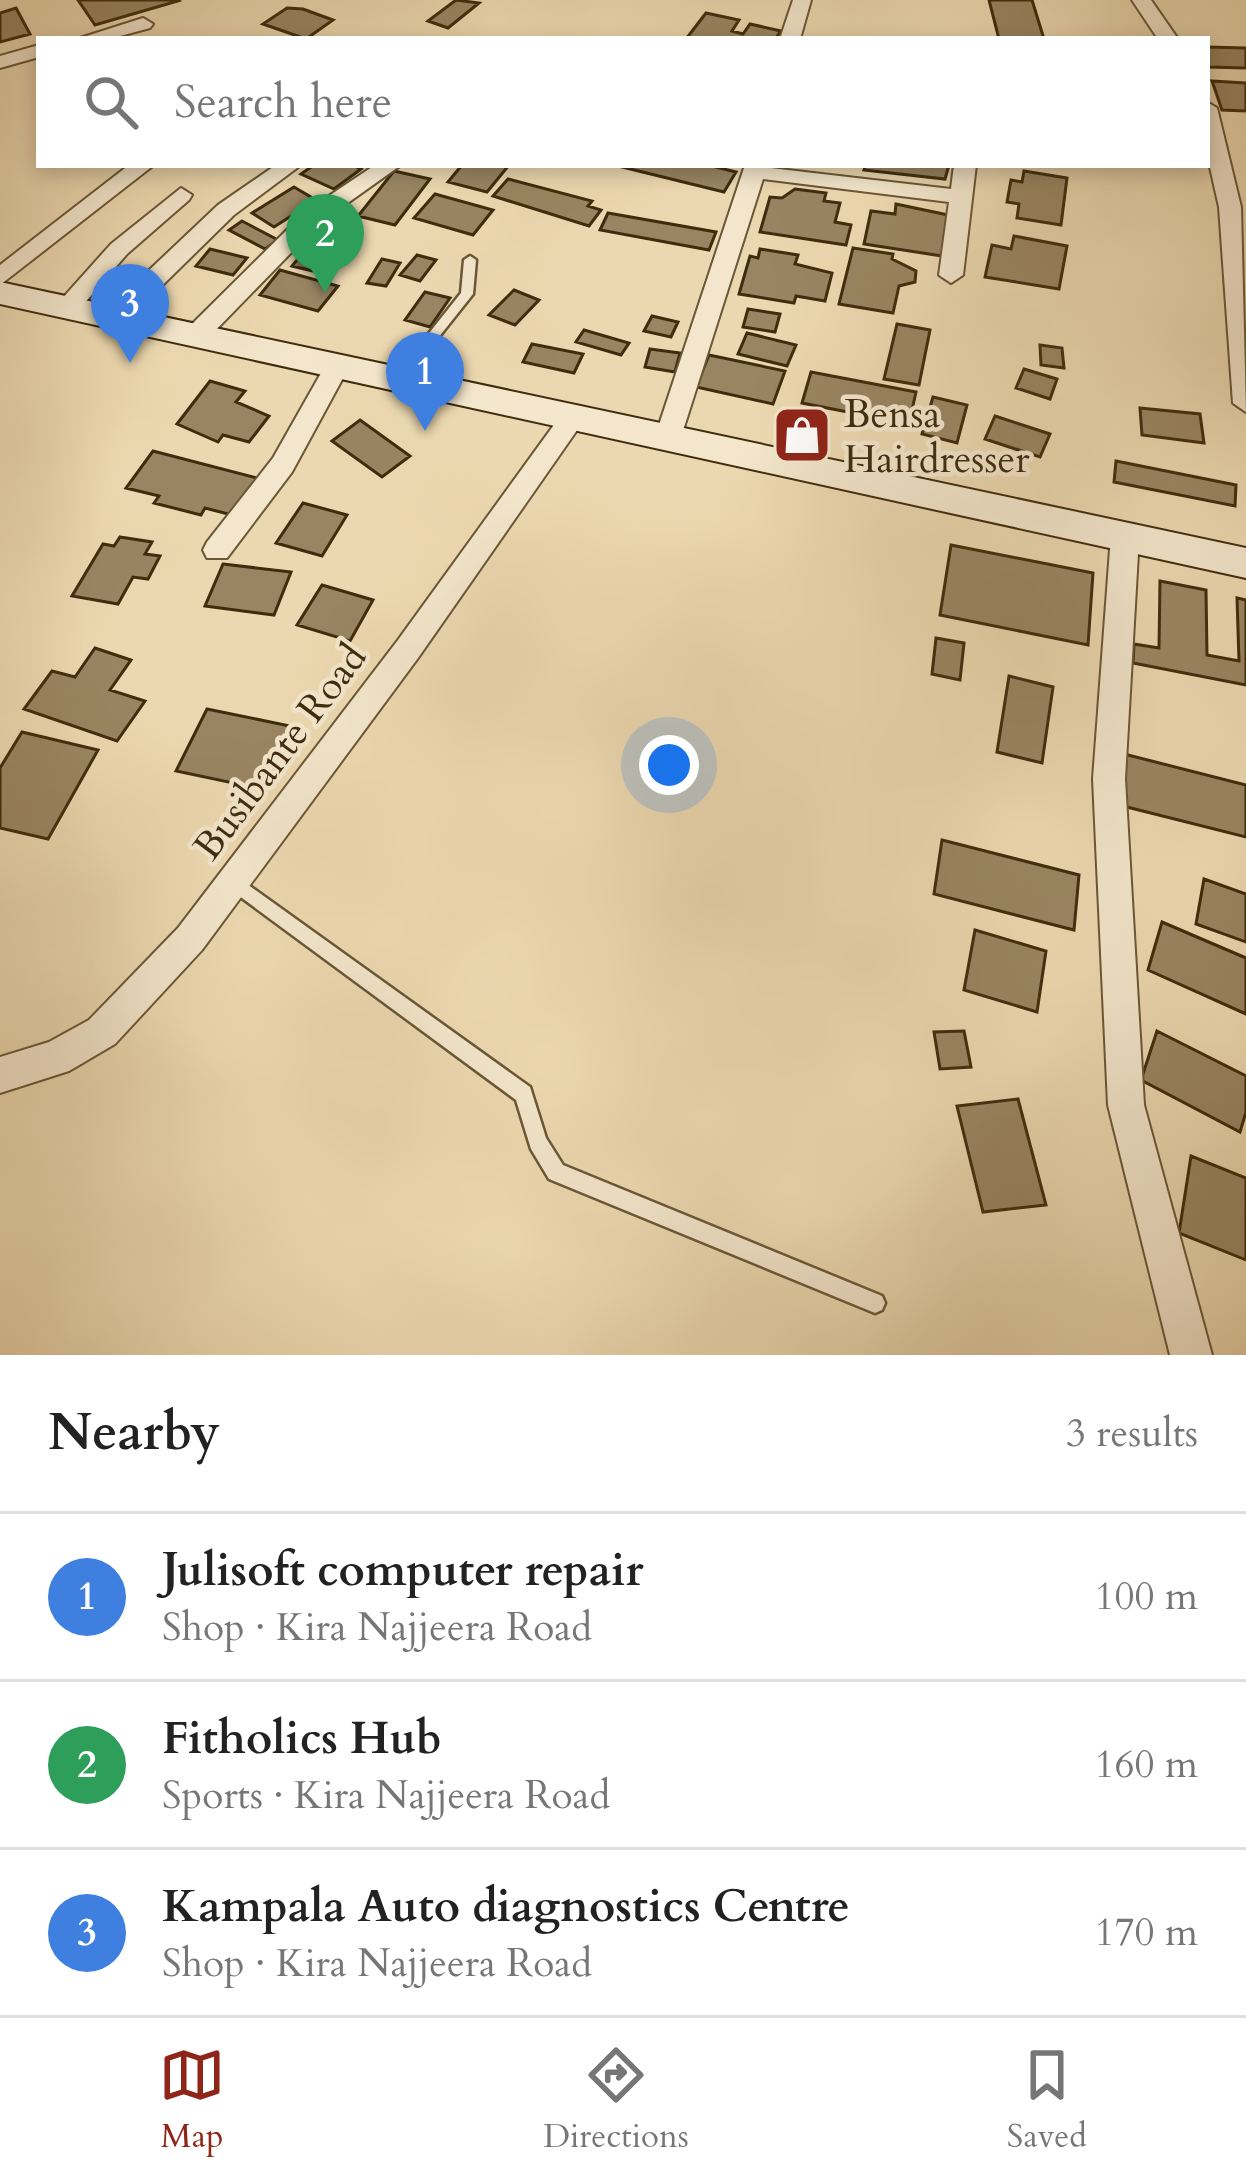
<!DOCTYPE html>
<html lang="en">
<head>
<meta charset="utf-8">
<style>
	:root { --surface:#fff; --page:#f2f2f2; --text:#222; --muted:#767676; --line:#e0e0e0; --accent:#8f2418 }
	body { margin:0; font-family:Cardo,serif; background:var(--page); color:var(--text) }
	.you { position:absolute; left:669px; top:765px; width:42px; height:42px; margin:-30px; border:9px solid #fff; border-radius:50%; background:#1a73e8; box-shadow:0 0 0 18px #1a73e833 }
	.badge { display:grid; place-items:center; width:78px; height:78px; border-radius:50%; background:var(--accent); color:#fff; font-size:39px; font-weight:700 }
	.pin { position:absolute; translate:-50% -99px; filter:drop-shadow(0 3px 6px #0008) }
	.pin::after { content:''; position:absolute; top:63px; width:42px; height:36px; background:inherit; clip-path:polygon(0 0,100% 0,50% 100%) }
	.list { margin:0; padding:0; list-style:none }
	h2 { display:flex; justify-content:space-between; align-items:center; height:156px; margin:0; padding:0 48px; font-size:51px }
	h2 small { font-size:39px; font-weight:400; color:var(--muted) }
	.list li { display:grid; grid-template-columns:78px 1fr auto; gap:36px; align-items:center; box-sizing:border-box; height:168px; padding:0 48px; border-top:3px solid var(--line) }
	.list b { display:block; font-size:45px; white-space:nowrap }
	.list p { margin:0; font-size:39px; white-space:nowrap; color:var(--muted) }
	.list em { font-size:39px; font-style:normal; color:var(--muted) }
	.icon { flex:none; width:66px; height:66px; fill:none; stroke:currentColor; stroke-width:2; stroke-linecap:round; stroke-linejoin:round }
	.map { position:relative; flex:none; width:1246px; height:1355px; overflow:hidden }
	.search { position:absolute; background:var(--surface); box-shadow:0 6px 18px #0003; left:36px; right:36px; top:36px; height:132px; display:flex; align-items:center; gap:30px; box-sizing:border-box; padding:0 42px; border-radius:0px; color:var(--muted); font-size:45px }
	.sheet { height:660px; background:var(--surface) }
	nav { display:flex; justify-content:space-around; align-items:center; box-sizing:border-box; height:168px; border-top:3px solid var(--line); background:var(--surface); font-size:33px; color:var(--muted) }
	nav a { display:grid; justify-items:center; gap:6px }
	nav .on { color:var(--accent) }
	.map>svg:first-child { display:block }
</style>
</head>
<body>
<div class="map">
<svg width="1246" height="1355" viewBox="0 0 1246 1355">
	<rect width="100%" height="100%" fill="#ecd8b0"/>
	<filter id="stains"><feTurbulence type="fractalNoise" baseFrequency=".00167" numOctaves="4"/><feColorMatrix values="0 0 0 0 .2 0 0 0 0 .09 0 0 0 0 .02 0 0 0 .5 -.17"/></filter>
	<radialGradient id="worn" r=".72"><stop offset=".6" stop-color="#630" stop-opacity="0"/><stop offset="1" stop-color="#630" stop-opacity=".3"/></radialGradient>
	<path fill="#998562" stroke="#3f2c0d" stroke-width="3" d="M78 0H181L95 25Z
		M456 0 479 3 448 28 428 21Z
		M989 0H1032L1044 39H999Z
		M16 8 30 34 0 42V13Z
		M287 8 303 9 333 20 306 39 263 24Z
		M706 13 739 20 732 31 743 34 750 24 781 31 775 39H686Z
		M1207 47 1246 48V68L1207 67Z
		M1212 81 1246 83V111L1222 110Z
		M314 165H352L361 169 334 189 301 174Z
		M462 165H509L487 192 448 182Z
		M614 165H708L736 172 724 192Z
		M866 165H949L945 179 864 170Z
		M394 171 430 179 395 225 358 216Z
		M1024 171 1067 178 1061 225 1017 218 1019 204 1007 202 1011 180 1022 182Z
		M508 179 592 201 588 206 601 210 589 226 493 196Z
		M294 187 316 200 274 227 252 213Z
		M795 189 826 193 824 201 840 203 835 222 851 225 846 245 760 232 770 197 782 198Z
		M435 194 493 210 473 235 414 218Z
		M896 204 948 215 942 256 864 244 871 211 895 214Z
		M608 213 716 232 709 250 600 230Z
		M242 221 278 240 265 249 229 230Z
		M327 224 346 229 313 271 292 266Z
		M1014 236 1067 246 1059 289 985 277 992 245 1011 249Z
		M853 248 893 254 892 259 916 271 915 282 899 286 893 313 839 304Z
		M210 249 247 258 233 275 196 266Z
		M760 249 798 255 795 264 832 273 825 301 796 296 794 303 739 294 750 256 758 258Z
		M417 255 436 260 420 281 400 275Z
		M382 259 400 263 386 286 367 283Z
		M280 270 338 286 318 311 260 295Z
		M514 290 539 300 515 325 489 315Z
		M425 292 450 298 430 327 405 320Z
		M748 309 780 314 775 332 743 327Z
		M652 316 678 322 671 337 644 331Z
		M897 324 930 330 919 385 884 379Z
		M584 330 629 343 621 355 576 342Z
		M747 333 796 345 787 366 738 354Z
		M532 344 583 354 574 373 523 362Z
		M1040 345 1062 348 1064 368 1041 365Z
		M650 349 680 353 675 372 645 367Z
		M709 355 785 371 773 404 696 387Z
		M1024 369 1057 379 1050 399 1016 388Z
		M811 372 916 392 909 424 802 403Z
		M210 381 245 391 236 402 269 416 249 442 223 435 218 442 177 424Z
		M933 397 967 405 957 443 922 434Z
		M1140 408 1200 414 1204 443 1142 435Z
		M995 416 1050 434 1040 457 985 439Z
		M360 420 410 456 382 477 332 441Z
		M153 451 261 479 236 516 205 508 201 515 154 503 159 496 126 488Z
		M1116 461 1236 485 1235 506 1114 482Z
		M303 503 347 515 322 556 276 543Z
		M120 537 152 542 145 554 160 556 148 579 133 577 118 604 72 596 103 544 114 546Z
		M951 545 1093 573 1088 645 940 615Z
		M223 564 291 572 274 615 205 606Z
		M1160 581 1206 590 1207 655 1239 661 1237 598 1246 600V685L1133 663 1134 644 1159 648Z
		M322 585 373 600 350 641 297 625Z
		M936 638 964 643 960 680 932 674Z
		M95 648 131 660 110 690 145 701 117 741 24 709 52 671 75 677Z
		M1009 676 1053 687 1042 763 997 752Z
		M207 709 290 726 262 789 176 771Z
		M22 732 98 750 48 839 0 828V768Z
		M1124 754 1246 785V837L1119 805Z
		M942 840 1079 875 1074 930 934 894Z
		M1204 879 1246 894V942L1196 924Z
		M1162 922 1246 958V1014L1148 970Z
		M975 930 1046 951 1037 1012 964 990Z
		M964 1031 971 1067 940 1069 934 1032Z
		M1157 1031 1246 1076V1112L1240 1132 1141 1080Z
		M1018 1099 1046 1205 983 1212 957 1106Z
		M1191 1156 1246 1178V1260L1179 1233Z"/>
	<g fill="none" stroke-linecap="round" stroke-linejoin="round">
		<defs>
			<path id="service" d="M470 256 476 260 473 294 403 382H395V376L461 293 464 260Z
				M233 874 530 1087 546 1138 563 1165 882 1296 885 1303 882 1310 875 1313 549 1179 531 1149 516 1100 227 887 225 882 227 877Z"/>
			<path id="minor" d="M793 0H811L800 39H780Z
				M1132 0H1151L1178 39H1158Z
				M143 18 153 24 150 28 109 39H77Z
				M39 45V57L0 68V56Z
				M1207 102 1217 108 1241 207 1246 412 1233 403 1219 207 1207 154Z
				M129 165H154L0 285V265Z
				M276 165H301L234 215 125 322H107V310L218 205Z
				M375 165H401L321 222 207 339H189V327L305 212Z
				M745 165 951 189 954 165H976L963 275 951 283 939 275 949 202 763 179 680 440 667 449 654 440Z
				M181 188 192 195 189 200 127 254 76 313H60V301L111 244Z
				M338 356 350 365 292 472 227 558H207L203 550 207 542 273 458 329 359Z
				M573 408 586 417 582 423 418 658 202 950 115 1044 69 1071 0 1093V1057L49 1042 89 1020 178 928 398 640 564 411Z
				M1125 525 1139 536 1125 779 1144 1105 1212 1355H1170L1108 1105 1093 779 1111 536Z"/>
			<path id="secondary" d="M0 282 1246 548V578L0 304Z"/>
		</defs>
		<use href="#service" stroke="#6a5736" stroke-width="5"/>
		<use href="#minor" stroke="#6a5736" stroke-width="4"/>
		<use href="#secondary" stroke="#3f2c0d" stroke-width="4"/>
		<use href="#service" fill="#f3e6cc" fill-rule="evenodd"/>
		<use href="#minor" fill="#f3e6cc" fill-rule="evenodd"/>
		<use href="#secondary" fill="#f3e6cc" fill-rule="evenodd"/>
	</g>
	<defs>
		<symbol id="shop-square" viewBox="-11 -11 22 22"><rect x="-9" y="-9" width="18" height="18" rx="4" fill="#8f2418" stroke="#f3e6cc"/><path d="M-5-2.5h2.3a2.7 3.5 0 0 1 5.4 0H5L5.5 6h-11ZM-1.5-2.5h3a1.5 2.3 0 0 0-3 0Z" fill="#fff"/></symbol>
	</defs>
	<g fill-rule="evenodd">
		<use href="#shop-square" x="769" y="402" width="66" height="66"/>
	</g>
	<g text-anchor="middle" stroke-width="9" stroke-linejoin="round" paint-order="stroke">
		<g font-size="39" fill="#3f2c0d" stroke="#f3e6cc" text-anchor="start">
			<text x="844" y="427">Bensa<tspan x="844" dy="45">Hairdresser</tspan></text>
		</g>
		<g font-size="39" fill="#3f2c0d" stroke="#f3e6cc">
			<text transform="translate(279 751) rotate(-53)" y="14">Busibante Road</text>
		</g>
	</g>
	<rect width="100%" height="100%" filter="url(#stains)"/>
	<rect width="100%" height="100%" fill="url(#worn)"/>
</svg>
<div class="you"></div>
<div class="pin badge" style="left:425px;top:431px;background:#3f7fe0">1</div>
<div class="pin badge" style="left:325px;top:293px;background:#2e9e5b">2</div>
<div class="pin badge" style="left:130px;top:363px;background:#3f7fe0">3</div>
<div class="search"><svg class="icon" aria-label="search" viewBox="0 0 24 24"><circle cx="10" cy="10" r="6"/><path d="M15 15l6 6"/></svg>Search here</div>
</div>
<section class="sheet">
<h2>Nearby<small>3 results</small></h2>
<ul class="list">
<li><span class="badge" style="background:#3f7fe0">1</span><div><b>Julisoft computer repair</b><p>Shop · Kira Najjeera Road</p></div><em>100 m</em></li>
<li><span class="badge" style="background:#2e9e5b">2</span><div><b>Fitholics Hub</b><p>Sports · Kira Najjeera Road</p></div><em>160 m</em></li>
<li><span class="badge" style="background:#3f7fe0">3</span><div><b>Kampala Auto diagnostics Centre</b><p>Shop · Kira Najjeera Road</p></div><em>170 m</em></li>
</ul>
</section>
<nav>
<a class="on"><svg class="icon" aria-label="map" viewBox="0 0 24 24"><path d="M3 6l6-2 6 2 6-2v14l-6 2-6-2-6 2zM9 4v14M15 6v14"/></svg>Map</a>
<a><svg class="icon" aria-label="directions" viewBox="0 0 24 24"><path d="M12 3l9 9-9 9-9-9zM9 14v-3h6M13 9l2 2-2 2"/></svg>Directions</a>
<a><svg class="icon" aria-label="saved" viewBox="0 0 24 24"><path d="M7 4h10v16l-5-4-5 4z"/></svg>Saved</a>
</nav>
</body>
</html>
